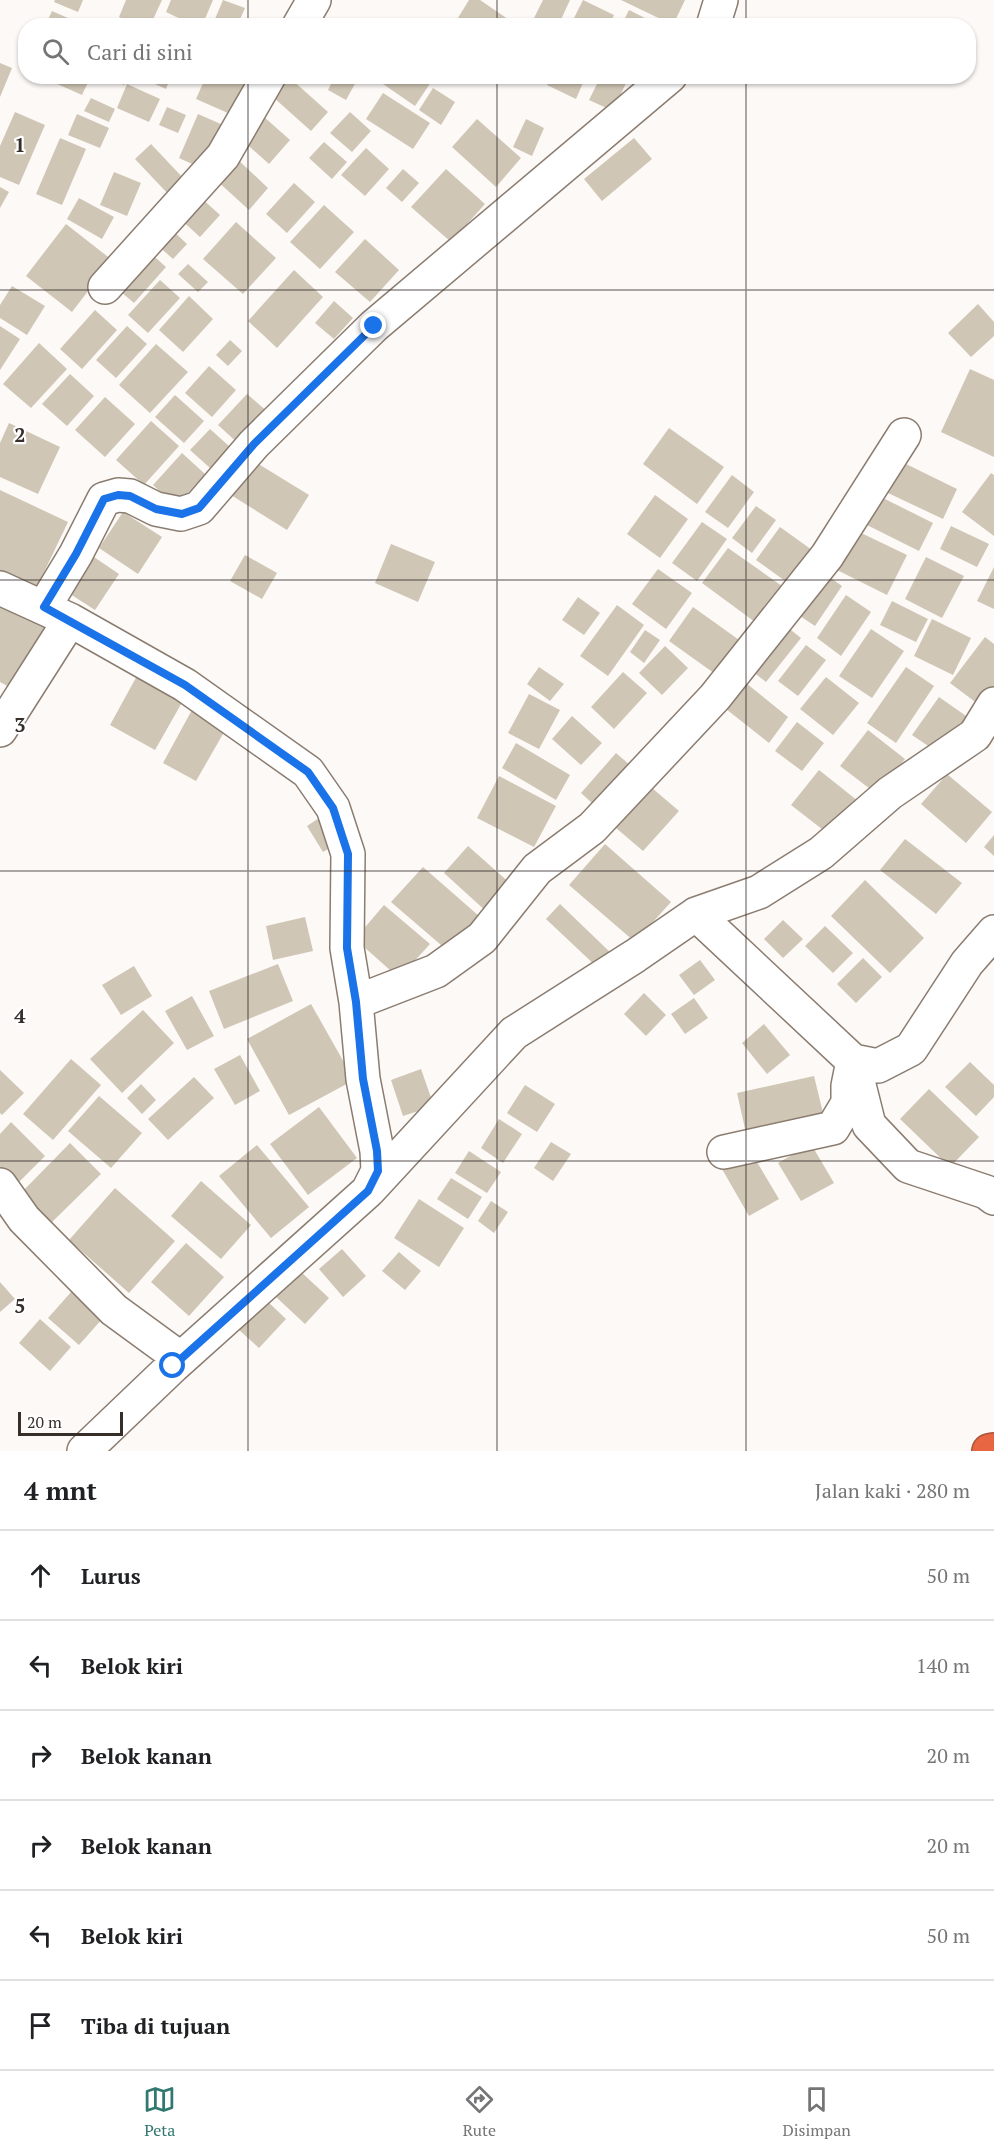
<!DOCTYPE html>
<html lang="id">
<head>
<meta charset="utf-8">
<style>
	:root { --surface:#fff; --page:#f6f6f6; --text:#202124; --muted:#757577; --line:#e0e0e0; --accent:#317870 }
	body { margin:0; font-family:"PT Serif",serif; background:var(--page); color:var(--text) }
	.scale { position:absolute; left:18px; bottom:15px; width:105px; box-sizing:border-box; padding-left:6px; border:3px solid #352e29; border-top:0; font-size:16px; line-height:21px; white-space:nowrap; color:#352e29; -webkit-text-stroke:4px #fff; paint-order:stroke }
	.stop { position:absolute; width:18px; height:18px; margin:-14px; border:4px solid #1a73e8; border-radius:50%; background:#fff }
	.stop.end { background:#1a73e8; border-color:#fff; box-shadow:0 2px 6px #0008 }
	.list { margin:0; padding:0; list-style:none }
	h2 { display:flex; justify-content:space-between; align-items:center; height:78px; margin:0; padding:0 24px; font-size:26px }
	h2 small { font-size:20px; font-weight:400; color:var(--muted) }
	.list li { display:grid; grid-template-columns:39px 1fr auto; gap:18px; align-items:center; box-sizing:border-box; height:90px; padding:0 24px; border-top:2px solid var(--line) }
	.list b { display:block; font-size:22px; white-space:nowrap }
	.list em { font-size:20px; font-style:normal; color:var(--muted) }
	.icon { flex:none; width:33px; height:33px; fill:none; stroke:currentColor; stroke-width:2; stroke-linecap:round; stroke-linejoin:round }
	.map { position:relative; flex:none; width:994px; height:1451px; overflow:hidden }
	.search { position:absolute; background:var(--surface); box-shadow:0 2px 4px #0004; left:18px; right:18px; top:18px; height:66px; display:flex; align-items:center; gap:15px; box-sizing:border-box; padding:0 21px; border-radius:24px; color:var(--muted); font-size:22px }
	.sheet { height:618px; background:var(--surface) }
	nav { display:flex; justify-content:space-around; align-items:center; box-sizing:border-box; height:84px; border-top:2px solid var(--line); background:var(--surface); font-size:16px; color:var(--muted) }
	nav a { display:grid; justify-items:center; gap:3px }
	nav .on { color:var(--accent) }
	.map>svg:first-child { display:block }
</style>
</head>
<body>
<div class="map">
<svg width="994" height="1451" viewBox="0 0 994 1451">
	<rect width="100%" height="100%" fill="#fdf9f6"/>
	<path fill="#cfc6b5" d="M55 0H83L78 12 54 2Z
		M126 0H162L150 26H137L119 17Z
		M171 0H213L202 26H195L166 12Z
		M223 0 245 8 237 26H212Z
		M469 0H480L518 26H453Z
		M543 0H570L558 26H539L532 22Z
		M583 0 614 15 609 26H570Z
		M621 0H685L673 25Z
		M629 10 661 26H621Z
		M52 11 77 22 76 26H45Z
		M0 63 12 68 0 97Z
		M58 76H91L82 95 55 83Z
		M104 76H128L124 85Z
		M137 76H171L166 89Z
		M206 76H226L251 87 237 117 196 99Z
		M335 76H352L357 80 346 100 328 90Z
		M388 76H422L431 82 415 106 383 84Z
		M551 76H586L576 99 547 85Z
		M601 76H617L627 81 613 111 589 100Z
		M290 78 328 112 311 131 273 97Z
		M127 84 160 99 149 122 117 108Z
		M433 88 455 102 441 125 419 110Z
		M383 93 430 123 413 149 366 119Z
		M91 98 115 109 109 122 84 111Z
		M167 107 186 115 178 133 159 125Z
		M15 112 45 125 19 185 0 177V146Z
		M350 112 371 131 352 152 330 133Z
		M77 114 109 128 100 148 68 135Z
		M198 114 223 125 203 169 179 158Z
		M263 116 290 140 269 164 241 139Z
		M477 119 521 158 496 187 452 147Z
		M526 119 544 128 532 156 513 147Z
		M60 138 86 149 62 205 36 194Z
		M634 138 652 159 602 201 584 179Z
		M324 142 347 162 332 179 309 158Z
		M151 144 185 180 169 195 135 159Z
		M366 148 389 169 365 196 341 175Z
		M235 157 268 188 249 210 215 179Z
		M403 169 419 183 402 202 386 188Z
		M446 169 485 204 451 242 411 207Z
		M114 172 141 183 127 216 100 205Z
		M294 183 315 202 287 233 266 214Z
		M0 187 9 192 0 208Z
		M198 195 220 215 200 237 178 217Z
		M79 198 114 217 102 239 67 219Z
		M324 205 354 232 320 269 290 242Z
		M236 222 276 258 243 294 203 259Z
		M66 224 112 260 72 312 26 276Z
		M169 227 187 244 173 259 155 243Z
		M365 239 399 270 370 302 335 272Z
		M147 250 166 267 134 303 114 286Z
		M188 264 208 282 198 292 178 274Z
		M294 270 323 297 277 348 248 321Z
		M160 280 180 298 148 333 128 315Z
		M12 286 45 306 27 335 0 318V305Z
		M189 296 213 319 183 352 159 330Z
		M334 301 353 318 334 339 315 323Z
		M978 304 994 322V336L971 357 948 333Z
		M95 310 117 330 82 369 60 349Z
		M0 326 20 339 0 370Z
		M127 326 147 344 116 378 96 360Z
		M230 340 242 351 228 366 216 355Z
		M39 343 67 369 31 408 3 384Z
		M156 344 188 372 150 413 119 385Z
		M209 366 236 390 212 417 185 393Z
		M970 369 994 380V457L941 432Z
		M70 374 94 396 67 426 42 404Z
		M247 394 269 413 240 445 218 425Z
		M175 395 204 421 184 443 155 417Z
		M105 397 135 424 105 457 75 430Z
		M151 421 179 446 144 485 116 460Z
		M9 423 60 447 38 494 0 477V443Z
		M669 428 724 467 697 504 643 464Z
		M210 429 230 447 210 468 190 450Z
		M182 453 205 474 176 506 153 485Z
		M252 460 309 495 287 530 231 495Z
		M904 463 957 489 943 519 888 493Z
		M991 473 994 475V536L962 512Z
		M732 475 754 492 728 528 705 512Z
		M0 490 68 522 37 587 0 570Z
		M655 495 688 519 660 558 627 534Z
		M881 497 933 523 919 551 867 525Z
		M756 506 776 520 752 553 732 538Z
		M123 512 162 537 138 574 99 548Z
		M702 522 727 539 697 581 672 563Z
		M951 526 989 544 977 567 940 549Z
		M780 527 812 550 788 583 756 560Z
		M855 530 907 555 887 595 835 569Z
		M391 544 435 562 418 602 375 583Z
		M728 548 782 586 755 622 702 583Z
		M91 555 119 574 95 610 67 592Z
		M245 555 277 573 262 599 230 581Z
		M926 557 964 576 942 618 905 599Z
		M994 567V609L977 601Z
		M658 569 692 593 666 629 632 604Z
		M821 571 842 586 815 626 794 612Z
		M846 595 871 612 841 656 817 638Z
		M578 597 600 613 584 635 562 620Z
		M0 598 47 622 13 689 0 682Z
		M892 601 928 619 916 642 880 625Z
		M617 605 644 625 608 676 580 656Z
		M693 607 742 642 718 676 669 641Z
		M932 619 971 638 953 675 914 656Z
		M781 622 801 638 766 682 746 666Z
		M871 629 904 651 872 698 839 676Z
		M645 630 660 640 644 663 630 652Z
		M985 637 994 644V691L982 707 950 683Z
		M806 645 826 660 798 696 778 681Z
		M665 646 688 668 662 695 639 673Z
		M539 667 564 684 550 701 527 684Z
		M906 667 934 686 896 743 867 723Z
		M623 672 647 693 614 729 591 707Z
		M138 674 184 699 155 750 110 725Z
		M826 677 859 703 833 735 800 709Z
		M746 683 788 717 769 743 726 709Z
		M529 694 560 710 539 749 508 733Z
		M939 697 969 718 943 756 912 735Z
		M193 708 227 727 196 781 163 763Z
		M572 716 602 743 581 765 552 739Z
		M797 722 824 743 802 771 775 751Z
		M868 730 905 759 878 795 840 766Z
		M516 743 570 775 556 800 502 768Z
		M616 753 638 772 602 812 581 793Z
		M819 770 863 805 836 840 791 805Z
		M947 774 992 812 966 843 921 804Z
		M499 776 556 806 534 847 477 818Z
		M645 782 679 811 643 851 609 822Z
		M325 814 341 841 323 852 307 826Z
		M994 835V856L984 847Z
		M905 839 962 883 936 914 880 870Z
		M605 844 671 902 635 942 569 885Z
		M468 846 512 885 488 913 444 873Z
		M423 867 479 916 448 951 391 902Z
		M865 880 924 938 890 973 831 916Z
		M560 904 613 955 599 969 546 919Z
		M384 905 430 944 399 978 355 939Z
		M305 917 313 951 273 960 266 926Z
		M783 920 803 939 783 958 764 939Z
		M825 926 853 953 833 973 805 946Z
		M863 958 882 977 856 1003 837 984Z
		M700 960 715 980 694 995 679 975Z
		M278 964 293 1001 224 1029 209 991Z
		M134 966 152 996 121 1015 102 985Z
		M644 993 666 1015 646 1036 624 1014Z
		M192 996 214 1036 187 1050 165 1011Z
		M694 998 708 1018 685 1034 671 1014Z
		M311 1004 354 1080 289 1115 247 1039Z
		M143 1010 174 1043 122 1093 90 1059Z
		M764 1024 790 1055 767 1074 742 1043Z
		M240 1055 260 1091 235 1105 214 1069Z
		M71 1059 101 1085 53 1140 23 1114Z
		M970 1062 994 1085V1097L976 1116 945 1087Z
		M421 1069 434 1106 403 1116 391 1080Z
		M0 1070 24 1093 2 1115 0 1113Z
		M814 1076 826 1125 748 1142 737 1093Z
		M194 1077 214 1098 168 1140 148 1119Z
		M141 1084 156 1100 142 1114 127 1098Z
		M525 1085 555 1104 537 1132 507 1113Z
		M929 1089 979 1137 950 1167 900 1119Z
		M99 1096 142 1133 111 1168 68 1131Z
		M319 1107 357 1158 308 1195 270 1144Z
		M499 1119 522 1134 503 1163 481 1148Z
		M11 1122 45 1156 16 1185 0 1169V1134Z
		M551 1142 571 1154 553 1181 534 1168Z
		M70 1143 101 1174 49 1225 19 1195Z
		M811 1144 834 1183 801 1201 778 1163Z
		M257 1145 309 1207 271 1238 219 1176Z
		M469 1151 501 1172 487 1193 455 1173Z
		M751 1152 779 1199 749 1216 722 1169Z
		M451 1178 482 1197 468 1219 437 1199Z
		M201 1181 251 1225 221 1259 171 1216Z
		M115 1188 175 1241 129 1293 69 1240Z
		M419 1199 464 1228 439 1267 394 1238Z
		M491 1201 508 1212 494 1233 478 1221Z
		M186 1243 224 1277 189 1316 151 1282Z
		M342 1249 366 1276 343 1297 319 1269Z
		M399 1252 421 1271 405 1290 382 1271Z
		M300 1271 329 1298 305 1324 276 1297Z
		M0 1282 15 1299 0 1312Z
		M72 1291 103 1318 79 1345 48 1318Z
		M265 1299 286 1319 259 1348 238 1329Z
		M40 1319 71 1347 50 1371 19 1343Z"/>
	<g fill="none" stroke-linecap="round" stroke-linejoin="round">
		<defs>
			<path id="minor" d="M299 26 314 0
				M713 26 721 0
				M105 287 223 156 269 76
				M0 588 70 620 185 685 308 772 333 808 348 854 347 948 356 1002 363 1079 377 1151 378 1171 368 1191 173 1366 84 1451
				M44 607 76 554 104 499 118 495 130 496 156 509 181 514 199 508 254 444 374 326 670 76
				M0 730 70 620
				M696 914 853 1061 878 1066 911 1049 967 963 994 932
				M356 1002 436 971 482 938 537 869 592 828 715 697 827 556 904 435
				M853 1061 869 1125 908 1166 986 1192 994 1198
				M724 1152 833 1128 848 1103V1086L851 1071
				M0 1185 24 1219 114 1310 181 1359
				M369 1190 514 1033 635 956 696 914 759 892 821 853 890 793 975 735 994 704"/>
			<path id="motorway" d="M989 1451 994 1450"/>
		</defs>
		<use href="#minor" stroke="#8b7c70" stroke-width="36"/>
		<use href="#motorway" stroke="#aa523a" stroke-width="36"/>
		<use href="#minor" stroke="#fff" stroke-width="33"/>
		<use href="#motorway" stroke="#e96643" stroke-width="33"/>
	</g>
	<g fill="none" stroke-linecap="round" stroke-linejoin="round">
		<path stroke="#1a73e8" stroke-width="8" d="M173 1366 368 1191 378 1171 377 1151 363 1079 356 1002 347 948 348 854 333 808 308 772 185 685 44 607 76 554 104 499 118 495 130 496 156 509 182 514 199 508 254 444 374 326"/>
	</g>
	<path fill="none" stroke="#352e29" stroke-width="1.5" stroke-opacity="0.55" d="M248 0V26M497 0V26M746 0V26M248 76V1451M497 76V1451M746 76V1451M0 290H994M0 580H994M0 871H994M0 1161H994"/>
	<g font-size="20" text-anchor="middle" font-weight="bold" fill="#352e29" stroke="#fff" stroke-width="4.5" stroke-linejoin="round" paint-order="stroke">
		<text x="20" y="152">1</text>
		<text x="20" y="442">2</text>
		<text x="20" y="732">3</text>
		<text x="20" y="1023">4</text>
		<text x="20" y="1313">5</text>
	</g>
</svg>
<div class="scale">20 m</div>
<div class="stop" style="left:173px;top:1366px"></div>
<div class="stop end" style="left:374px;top:326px"></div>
<div class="search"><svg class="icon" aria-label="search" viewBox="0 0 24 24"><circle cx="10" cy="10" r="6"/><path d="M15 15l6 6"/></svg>Cari di sini</div>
</div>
<section class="sheet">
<h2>4 mnt<small>Jalan kaki · 280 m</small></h2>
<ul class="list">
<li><svg class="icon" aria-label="ahead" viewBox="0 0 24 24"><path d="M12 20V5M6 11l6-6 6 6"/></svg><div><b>Lurus</b></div><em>50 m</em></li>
<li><svg class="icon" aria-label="left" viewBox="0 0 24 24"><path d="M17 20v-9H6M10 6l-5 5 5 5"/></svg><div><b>Belok kiri</b></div><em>140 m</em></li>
<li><svg class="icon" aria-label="right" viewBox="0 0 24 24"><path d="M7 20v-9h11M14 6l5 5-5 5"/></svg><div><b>Belok kanan</b></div><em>20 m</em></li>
<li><svg class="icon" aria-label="right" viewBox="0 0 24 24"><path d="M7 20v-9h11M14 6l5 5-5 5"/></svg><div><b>Belok kanan</b></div><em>20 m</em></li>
<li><svg class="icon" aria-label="left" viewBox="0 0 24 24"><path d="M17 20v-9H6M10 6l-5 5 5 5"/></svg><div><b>Belok kiri</b></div><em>50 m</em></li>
<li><svg class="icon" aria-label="arrive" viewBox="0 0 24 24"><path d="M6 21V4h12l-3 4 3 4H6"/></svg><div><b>Tiba di tujuan</b></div></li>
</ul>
</section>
<nav>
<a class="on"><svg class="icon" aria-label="map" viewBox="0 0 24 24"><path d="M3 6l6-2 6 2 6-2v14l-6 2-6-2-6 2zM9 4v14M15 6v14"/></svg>Peta</a>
<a><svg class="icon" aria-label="directions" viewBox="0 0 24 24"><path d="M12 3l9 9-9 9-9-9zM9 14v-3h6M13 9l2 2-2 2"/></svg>Rute</a>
<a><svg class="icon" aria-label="saved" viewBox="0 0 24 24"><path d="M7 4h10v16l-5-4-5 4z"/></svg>Disimpan</a>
</nav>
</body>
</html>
